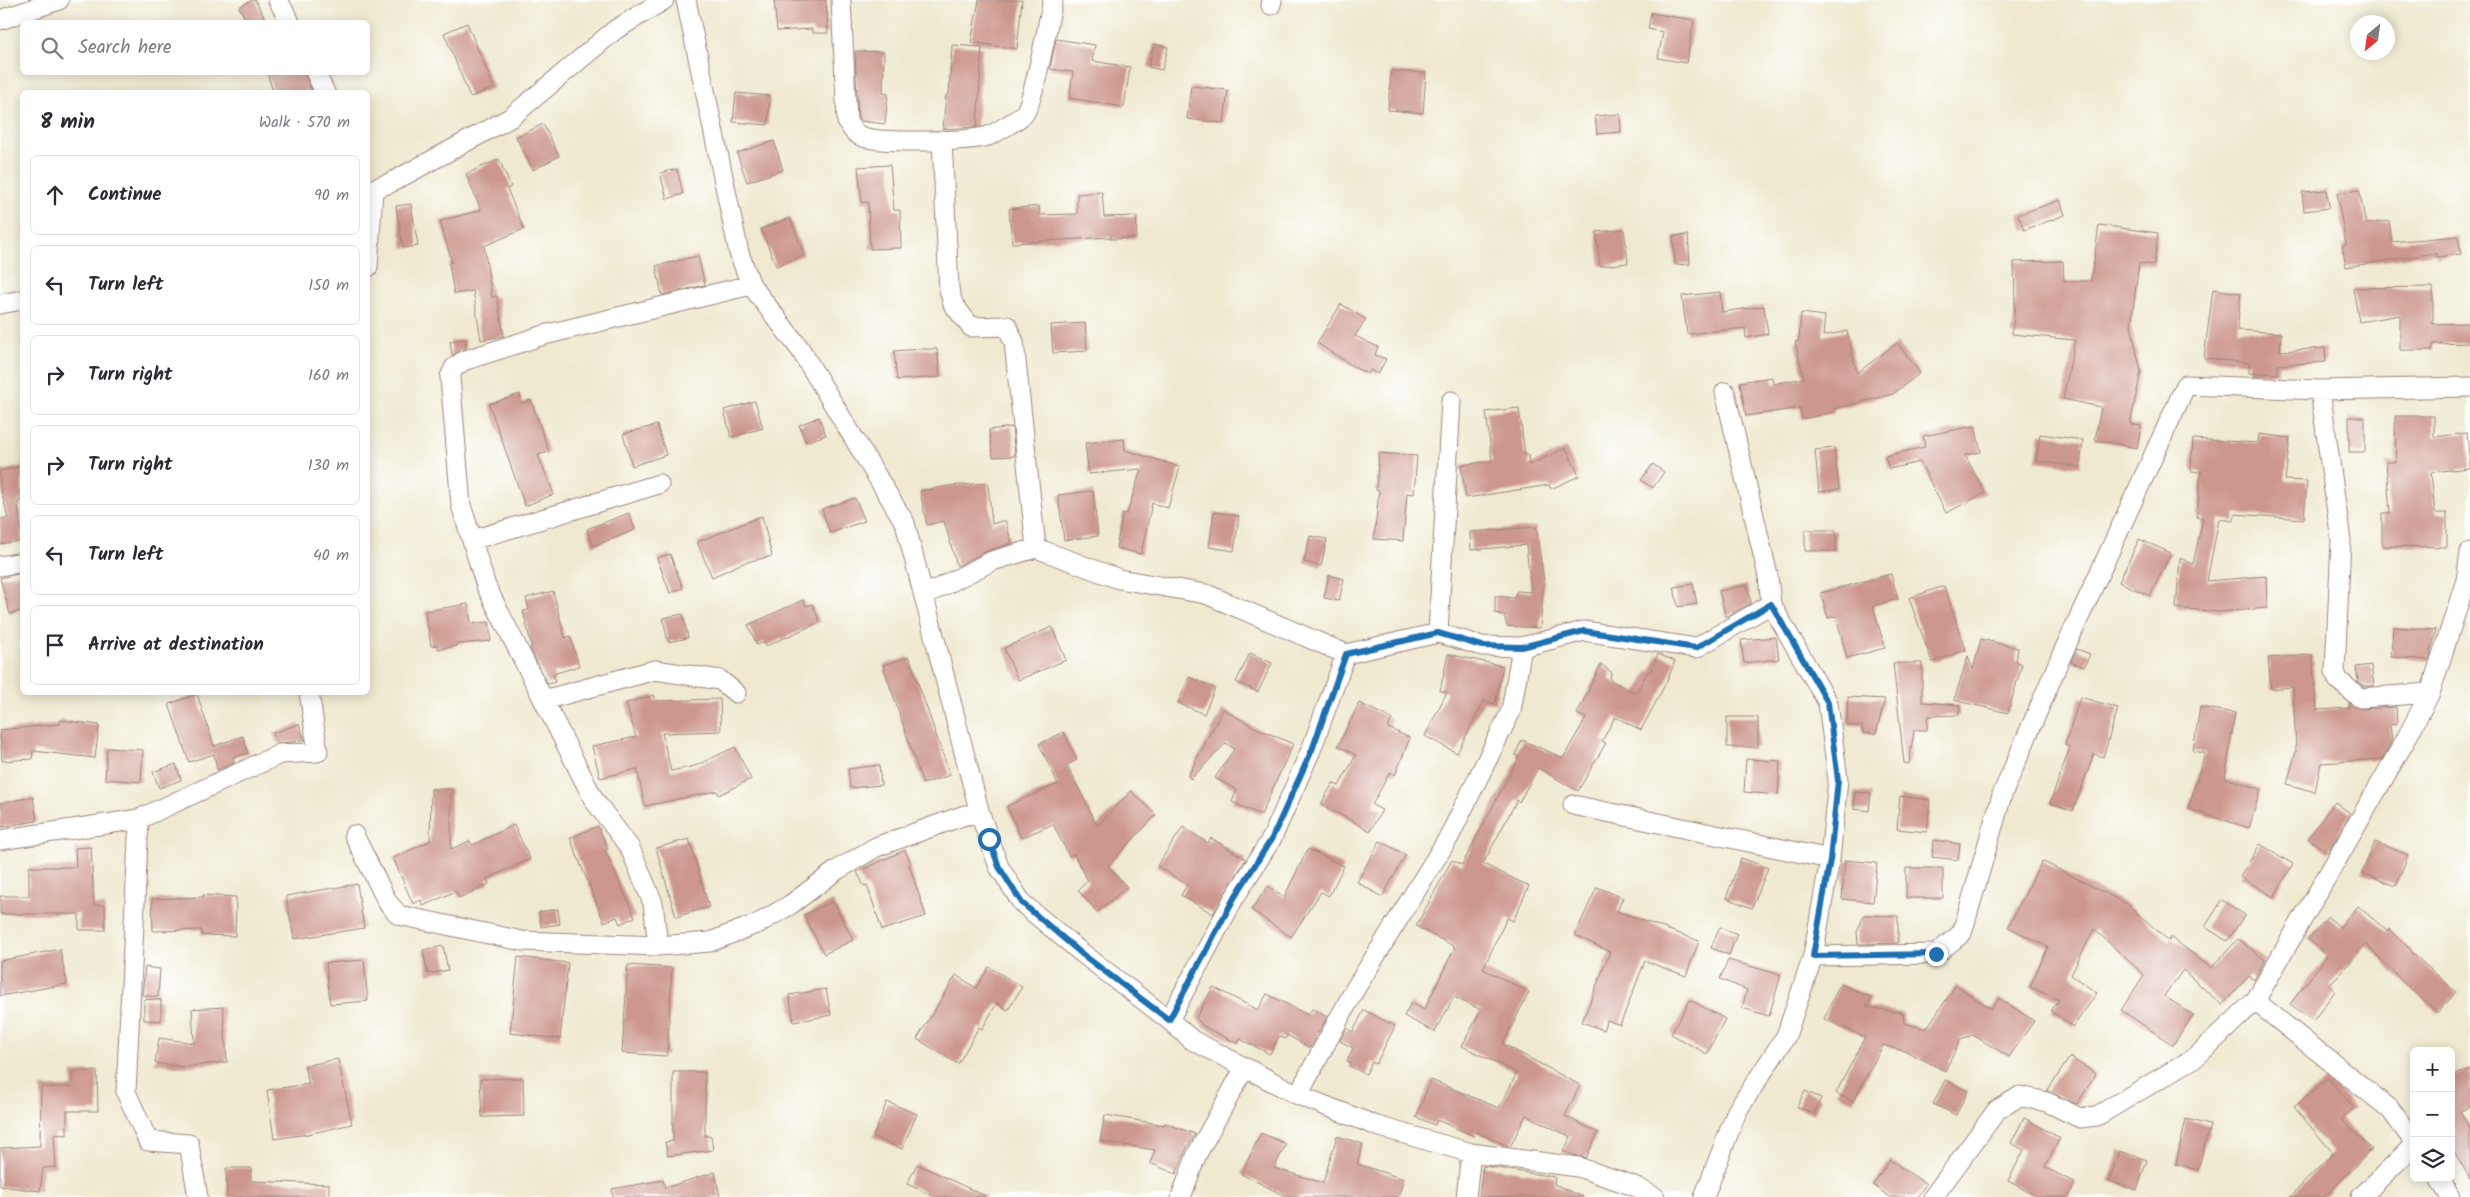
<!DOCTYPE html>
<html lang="en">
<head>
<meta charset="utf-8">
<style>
	:root { --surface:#fff; --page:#f2f2f3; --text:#2b2b33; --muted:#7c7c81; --line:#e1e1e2 }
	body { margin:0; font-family:Kalam,sans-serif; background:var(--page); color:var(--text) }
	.controls { position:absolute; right:15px; bottom:15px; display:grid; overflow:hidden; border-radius:8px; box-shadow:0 2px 12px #0003 }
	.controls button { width:45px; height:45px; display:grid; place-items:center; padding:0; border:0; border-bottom:1px solid var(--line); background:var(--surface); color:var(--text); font:25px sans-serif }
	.compass { position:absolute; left:2350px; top:15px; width:45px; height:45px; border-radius:50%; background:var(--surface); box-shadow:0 2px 12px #0003; rotate:209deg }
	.stop { position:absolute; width:15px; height:15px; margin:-11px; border:4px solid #1f6fb2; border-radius:50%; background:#fff }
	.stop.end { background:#1f6fb2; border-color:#fff; box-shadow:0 1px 5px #0008 }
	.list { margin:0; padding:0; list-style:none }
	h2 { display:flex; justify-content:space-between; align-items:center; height:65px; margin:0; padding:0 20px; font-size:21px }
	h2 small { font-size:16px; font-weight:400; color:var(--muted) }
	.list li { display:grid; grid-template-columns:32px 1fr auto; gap:15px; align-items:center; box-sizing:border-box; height:80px; margin:0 10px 10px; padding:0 10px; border:1px solid var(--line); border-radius:8px }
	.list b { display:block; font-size:19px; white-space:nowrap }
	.list em { font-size:16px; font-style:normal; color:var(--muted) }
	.icon { flex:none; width:28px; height:28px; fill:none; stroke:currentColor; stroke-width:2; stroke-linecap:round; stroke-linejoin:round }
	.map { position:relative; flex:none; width:2470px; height:1197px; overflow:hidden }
	.search { position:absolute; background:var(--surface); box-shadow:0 2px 12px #0003; left:20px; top:20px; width:350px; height:55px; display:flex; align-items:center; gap:12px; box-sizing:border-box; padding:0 18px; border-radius:8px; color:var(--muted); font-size:19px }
	.panel { position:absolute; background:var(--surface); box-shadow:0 2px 12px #0003; left:20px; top:90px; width:350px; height:605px; border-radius:8px }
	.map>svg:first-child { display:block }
</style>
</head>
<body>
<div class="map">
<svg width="2470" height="1197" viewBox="0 0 2470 1197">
	<rect width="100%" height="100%" fill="#fff"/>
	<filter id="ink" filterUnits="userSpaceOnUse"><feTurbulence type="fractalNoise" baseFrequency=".02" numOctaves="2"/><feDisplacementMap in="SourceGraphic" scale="10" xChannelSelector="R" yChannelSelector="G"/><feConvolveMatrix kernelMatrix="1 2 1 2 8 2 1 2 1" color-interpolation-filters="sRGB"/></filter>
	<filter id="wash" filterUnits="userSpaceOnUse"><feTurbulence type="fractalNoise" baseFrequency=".0096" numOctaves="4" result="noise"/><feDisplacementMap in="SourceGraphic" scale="20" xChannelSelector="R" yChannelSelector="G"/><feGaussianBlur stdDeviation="1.12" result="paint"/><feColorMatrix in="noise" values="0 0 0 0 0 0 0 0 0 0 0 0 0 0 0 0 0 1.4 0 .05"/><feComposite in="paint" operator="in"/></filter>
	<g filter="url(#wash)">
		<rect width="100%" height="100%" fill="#efe9cf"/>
		<g id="blocks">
			<path fill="#cc978c" d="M252 0H255L267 22H247L239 7Z
				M774 0H826L828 33H813L812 29 777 31Z
				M979 0H1022L1017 49 971 42Z
				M1651 13 1694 20 1686 63 1658 58 1663 32 1648 29Z
				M467 23 494 88 470 97 444 33Z
				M1056 39 1095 45 1092 61 1130 67 1124 107 1069 98 1073 72 1050 69Z
				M1154 44 1168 47 1162 70 1148 67Z
				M952 45 982 47 977 127 943 129 946 95H949Z
				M855 51 884 52 883 93 888 94 885 124 860 121 858 118Z
				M1391 71 1426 73 1423 113 1388 110Z
				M267 72H304L312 92H273Z
				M1191 86 1228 90 1224 123 1187 119Z
				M736 93 770 96 768 125 733 122Z
				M1620 114 1621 132 1597 134 1595 116Z
				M543 124 559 156 533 170 516 137Z
				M774 141 783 170 747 182 737 153Z
				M499 159 511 187 507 189 524 229 484 246 492 297 497 296 504 336 481 340 473 291 454 294 449 263 452 262 440 221 481 210 466 174Z
				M890 165 894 210H900L901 248 870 249 868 202 862 203 858 167Z
				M677 169 683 194 667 199 660 173Z
				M2327 190 2329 208 2304 211 2302 192Z
				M2359 190 2366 224 2389 221 2392 242 2458 236 2461 254 2436 257V253L2346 267 2342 245H2346L2337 193Z
				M1102 192 1104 217 1137 216 1136 238 1111 239V237L1012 243 1009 209 1039 206 1040 215 1077 214V194Z
				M2060 200 2065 215 2024 230 2018 215Z
				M411 204 418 246 403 248 396 206Z
				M790 218 804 255 776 266 761 229Z
				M2099 225 2158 233 2154 265 2139 263 2131 326 2141 372 2130 424 2141 426 2137 448 2095 440 2101 407 2063 399 2075 340 2012 334 2015 304 2014 262 2063 261 2064 281H2091Z
				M1624 229 1628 263 1600 266 1596 232Z
				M1688 235 1690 264 1675 265 1673 236Z
				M698 256 705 285 662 295 656 266Z
				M2433 287V324L2470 323V343L2433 344V350H2400V315L2359 322 2353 288Z
				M2213 289 2241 293 2237 330 2281 333 2280 351 2325 348 2326 362 2278 365V374L2249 373V363L2204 358Z
				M1720 292 1722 312 1764 306 1768 334 1746 338 1745 328 1687 334 1682 296Z
				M1341 304 1366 319 1355 336 1378 347 1375 355 1386 359 1378 374 1370 370 1368 374 1354 367 1317 343Z
				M1801 313 1825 316 1823 336 1847 331 1857 373 1897 343 1920 373 1893 394 1834 409V412L1802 419 1800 408 1746 416 1740 382 1772 377 1773 384 1804 378 1795 342 1799 341Z
				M1085 323 1087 351 1053 353 1051 325Z
				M465 339 466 348 452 355 450 341Z
				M920 349H937L940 377 897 380 894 351Z
				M520 394 522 403 531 400 549 452 538 455 554 494 525 506 489 404Z
				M755 401 763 428 731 437 724 410Z
				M1519 408 1525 455H1528L1529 465 1566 448 1579 476 1551 489 1549 485 1466 498 1461 465 1492 461 1486 412Z
				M2395 416H2434V437L2467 433 2470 468 2431 472 2435 513H2447V547L2382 546V513H2390L2386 462H2396Z
				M819 417 826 435 806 442 799 425Z
				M2349 417H2365V452H2349Z
				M657 425 666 455 632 466 623 434Z
				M1975 426 1981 452 1965 455 1985 493 1946 513 1920 462 1889 469 1885 456 1925 447 1923 436Z
				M1012 427 1015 456 993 457 989 430Z
				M2040 434 2083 440 2080 467 2036 461Z
				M2259 434 2290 438 2285 480 2307 481 2304 519 2235 514 2234 521 2219 519 2207 581 2266 576 2267 608 2219 612 2176 608 2180 558 2193 564 2203 518 2197 517 2201 472 2191 471 2193 439 2258 443Z
				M1124 439 1125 450 1180 467 1168 508 1152 503 1141 554 1116 548 1123 513 1127 514 1141 469 1089 474 1085 443Z
				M1834 448 1839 489 1819 492 1815 450Z
				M1379 453 1417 456 1414 494 1407 493 1403 541 1374 539 1379 491 1376 490Z
				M1653 464 1664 472 1653 488 1641 480Z
				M22 466V500L18 501 22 541 0 544V519L8 518 0 485V471Z
				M988 483 992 524 1005 520 1012 543 987 551 957 566 944 521 927 525 920 491 948 486Z
				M1093 491 1098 536 1064 540 1058 495Z
				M855 498 865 521 830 533 822 509Z
				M1214 512 1239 516 1234 551 1209 547Z
				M629 513 635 530 593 546 587 529Z
				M762 516 772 556 743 563 712 577 697 542Z
				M1536 527 1544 582 1540 628 1507 626 1504 615 1495 613V596L1514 598 1517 591 1531 592 1526 545 1471 550 1470 532Z
				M1805 530H1836V551H1805Z
				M1310 536 1327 539 1321 566 1304 562Z
				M2139 539 2171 553 2150 596 2119 582Z
				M670 554 683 588 670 593 657 558Z
				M22 573V610L10 614 0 578Z
				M1891 574 1898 599 1873 606 1885 648 1847 658 1836 616 1828 618 1821 593Z
				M1329 575 1344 579 1339 601 1324 598Z
				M1693 584 1697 604 1678 607 1674 587Z
				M1747 585 1751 603 1726 617 1719 591Z
				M1944 586 1966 650 1932 662 1909 598Z
				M553 591 565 638 570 636 579 666 553 674 555 682 548 684 530 648 532 647 523 611 529 610 526 598Z
				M803 600 806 606 812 604 820 622 766 646 765 642 757 645 748 625Z
				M468 604 471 624 489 622 491 641 456 644V646L438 649V645L431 646 425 611Z
				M683 614 688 638 668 642 663 618Z
				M1052 627 1066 660 1018 680 1004 648Z
				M2393 627 2436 630 2429 660 2391 657Z
				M1776 637 1779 659 1744 663 1741 640Z
				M1981 639 2018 648 2016 661 2022 664 2008 713 1954 700 1968 656 1973 670Z
				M2077 649 2090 654 2084 667 2071 662Z
				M1250 653 1272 663 1258 692 1236 682Z
				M1448 654 1503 666 1495 704 1484 701 1457 753 1425 736 1447 692 1440 691Z
				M1658 654 1675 661 1667 681 1641 730 1615 717 1602 741 1606 743 1578 791 1538 768 1519 802 1517 800 1483 864 1529 886 1513 921 1507 918 1483 969 1529 992 1503 1044 1580 1085 1565 1116 1598 1133 1586 1158 1563 1152 1571 1137 1526 1115 1510 1147 1476 1132 1474 1136 1437 1120 1435 1125 1416 1117 1431 1080 1499 1108 1517 1073 1462 1046 1481 1010 1454 997 1435 1032 1404 1016 1411 1003 1424 1010 1455 947 1416 926 1452 860 1462 865 1519 757 1515 755 1522 740 1563 758 1586 718 1577 714 1601 664 1611 672 1610 680 1636 693 1648 671 1650 672Z
				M2312 655 2317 710 2349 708V703L2361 709 2396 707 2397 724 2390 725 2392 741 2382 759 2321 763 2315 792 2287 784 2296 751 2293 687 2271 689 2268 658Z
				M909 657 950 775 923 784 883 665Z
				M1893 663H1922V702L1960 705 1959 715 1928 716 1927 730H1914L1909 764 1904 763Z
				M2371 665 2374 686H2364L2358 682 2356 667Z
				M1189 677 1215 688 1204 714 1178 703Z
				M197 694 214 746 243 736 248 753 233 757 234 763 217 770 214 754 189 762 169 704Z
				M654 695 656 701 720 699 721 731 662 733 671 771 695 766 735 747 751 779 719 795 717 791 645 806 637 769 600 778 592 746 636 737 626 703Z
				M1848 697 1885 699 1876 734 1863 733 1862 726 1847 725Z
				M2080 697 2118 708 2103 757 2094 754 2073 811 2050 803 2070 747 2065 745Z
				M1359 703 1392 719 1388 728 1410 738 1395 775 1390 772 1372 805 1382 810 1370 831 1321 804 1333 783 1339 786 1356 755 1338 746Z
				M2200 707 2235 713 2225 778 2261 789 2249 828 2188 809 2205 753 2193 751Z
				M1223 709 1252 726 1293 744 1261 815 1232 802 1237 790 1215 778 1234 749 1226 743 1191 779 1188 776Z
				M1727 717H1758V747H1727Z
				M60 720 99 725 95 758 33 751 32 759 2 761 0 730 60 724Z
				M299 724 305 741 277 743 273 733Z
				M1064 732 1077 760 1067 765 1097 826 1131 791 1156 815 1108 866 1127 887 1097 912 1078 890 1088 881 1074 854 1069 856 1053 824 1021 838 1007 806 1058 784 1039 744Z
				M107 748 143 750 141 782 105 779Z
				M1746 759 1780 761 1778 795 1744 792Z
				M176 764 181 780 159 788 153 772Z
				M879 765 881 785 850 788 848 769Z
				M431 789H451V849L470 841 472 845 514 825 530 859 487 879 489 884 459 898 456 891 423 906 421 900 413 904 393 858 430 841Z
				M1855 792 1871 793 1869 811 1854 809Z
				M1900 796 1930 800 1927 832 1897 829Z
				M33 797 37 821 0 827V803Z
				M2335 802 2350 813 2328 853 2308 838Z
				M598 826 608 849 605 850 635 917 620 924 617 917 604 922 570 838Z
				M1183 827 1208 843 1211 838 1246 859 1213 914 1181 895 1187 885 1157 866Z
				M689 839 709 907 676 917 656 848Z
				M1934 840 1960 844 1958 860 1932 857Z
				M1380 841 1406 855 1382 897 1357 882Z
				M2375 842 2408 855 2396 886 2362 873Z
				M2260 844 2293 864 2274 897 2240 877Z
				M91 847 94 905H105V930H79V914H0V896H29V867H76L75 848Z
				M1308 849 1344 866 1329 896 1321 892 1291 937 1251 910 1268 886 1284 897Z
				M905 850 911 864 909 865 926 916 882 930 867 885 864 886 857 872Z
				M1741 858 1768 868 1752 908 1726 898Z
				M1845 860 1877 863 1873 902 1842 899Z
				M2042 861 2127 904 2169 941 2171 937 2211 968 2238 939 2265 960 2254 980 2249 976 2222 1005 2183 970 2164 996 2193 1015 2173 1045 2121 1010 2144 975 2094 929 2071 975 2097 993 2073 1027 2051 1011 2059 1000 2030 987 2048 947 2008 927Z
				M1906 868H1943V898H1906Z
				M357 884 364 928 294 939 286 896Z
				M1597 887 1623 898 1617 911 1699 941 1686 976 1645 961 1620 1025 1607 1020 1603 1030 1582 1022 1610 952 1575 935Z
				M203 895 236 897 235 936 201 935 202 930 153 931 152 899 203 897Z
				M2222 900 2245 915 2227 941 2205 927Z
				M833 901 853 940 824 954 804 915Z
				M2358 906 2387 931 2390 929 2412 951 2411 952 2456 992 2438 1013 2403 982 2366 944 2329 986 2335 991 2313 1021 2290 1004 2327 956 2308 939 2328 917 2340 927Z
				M558 909 560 924 541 927 539 912Z
				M1864 915 1898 916V943L1858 944 1857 932Z
				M1720 927 1737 934 1729 955 1711 948Z
				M443 946 448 970 428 974 423 950Z
				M60 949 67 984 0 996V961Z
				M518 957 568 963 560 1039 510 1033Z
				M364 960 368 1001 330 1004 326 963Z
				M1728 960 1781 975 1769 1016 1742 1008 1747 990 1720 979Z
				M628 965 672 968 667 1056 622 1053Z
				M145 967 160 969 158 997 142 995Z
				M989 967 1022 987 1008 1010 997 1003 982 1029 979 1027 958 1064 917 1039 956 975 976 988Z
				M1840 984 1871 997 1867 1007 1903 1013 1904 1023 1926 1029 1956 985 1991 1009 1999 998 2034 1021 2009 1057 1973 1035 1961 1039 1945 1071 1908 1052 1883 1045 1853 1102 1836 1093 1865 1037 1824 1019Z
				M1213 987 1258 1010 1267 994 1308 1015 1312 1009 1327 1017 1310 1048 1287 1035 1285 1039 1279 1036 1270 1054 1240 1039 1238 1044 1203 1026 1196 1018Z
				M826 989 831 1015 794 1022 789 995Z
				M144 999 161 1000V1021L144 1020Z
				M1690 1000 1725 1019 1707 1054 1671 1034Z
				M223 1007 227 1062 184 1067 155 1063 159 1038 194 1043 192 1009Z
				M1364 1010 1395 1026 1376 1064 1372 1062 1366 1074 1349 1066 1351 1063 1347 1061 1353 1048 1340 1041 1347 1028 1353 1032Z
				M2070 1057 2096 1074 2077 1104 2047 1091Z
				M338 1059 352 1124 308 1134 274 1139 267 1090 309 1084 304 1066Z
				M2470 1069V1107L2460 1111 2470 1128V1179L2451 1146V1077Z
				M97 1071 98 1111H67V1135L54 1134 56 1167 43 1168 40 1191 0 1186V1148L40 1146 41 1087H72V1072Z
				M673 1072H705V1136H711L713 1150 668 1156 665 1142 673 1141Z
				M523 1078 524 1116 482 1117 480 1079Z
				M2328 1078 2354 1108 2341 1119 2372 1149 2325 1197H2290L2333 1153 2294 1107Z
				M1945 1080 1968 1091 1956 1115 1933 1104Z
				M1805 1091 1821 1098 1814 1114 1797 1107Z
				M887 1102 917 1114 902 1149 873 1137Z
				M1105 1115 1164 1125 1165 1123 1195 1134 1187 1147 1176 1174 1150 1163 1155 1150 1100 1141Z
				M2024 1118 2060 1138 2045 1167 2075 1183 2068 1197H2038L2008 1181 2024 1150 2011 1143Z
				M2186 1119 2210 1125 2198 1170 2176 1164Z
				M1261 1133 1286 1144 1274 1168 1323 1183 1337 1136 1363 1144 1357 1164 1404 1179 1398 1197H1288L1241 1174Z
				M2119 1151 2147 1160 2137 1190 2109 1181Z
				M1890 1160 1926 1184 1917 1197H1890L1873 1185Z
				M917 1164 987 1197H935L907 1184Z
				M1483 1166 1555 1177 1554 1184 1583 1197H1479Z
				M226 1168H251V1181L329 1184V1197H227Z
				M715 1172 720 1197H613L612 1189 663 1180 665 1188Z"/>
		</g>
	</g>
	<g filter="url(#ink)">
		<use href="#blocks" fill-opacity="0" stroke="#9c847d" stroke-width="1"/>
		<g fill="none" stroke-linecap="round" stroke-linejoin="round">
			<defs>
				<path id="street" d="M278 0 290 22
					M686 0 739 253 751 285 800 349 905 523 980 814
					M841 0 847 121C851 128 854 134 863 137 881 143 969 142 988 136 994 134 1019 119 1024 114 1034 102 1048 21 1053 0
					M1271 5 1272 0
					M0 20 59 0
					M315 72 325 92
					M942 140 949 289 953 304 971 327 1007 326 1014 342 1036 548
					M368 267 373 189 390 183 510 118 615 30 664 0
					M0 304 22 300
					M2320 390 2341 541 2335 671 2338 680 2360 698 2430 693
					M472 540 659 484
					M0 566 22 562
					M925 595 992 561 1036 548 1119 579 1206 594 1346 654 1438 633 1482 646 1522 647 1584 631 1696 648 1771 604
					M1438 633 1451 401
					M544 700 655 670 720 680 736 693
					M1573 805 1830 859
					M139 819 126 1092 148 1141 189 1144 198 1197
					M354 835 388 903 399 915 522 941 658 946 710 942 759 923 790 905 837 870 876 847 965 815 980 814 999 867 1022 903 1082 953 1169 1020 1192 1040 1298 1095 1377 1126 1471 1153 1578 1167 1634 1186 1655 1197
					M0 840 139 819 280 754 318 752 309 692
					M658 946 653 903 630 848 594 800 486 586 461 505 450 377 454 368 463 361 544 335 751 285
					M1813 956 1936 954 1962 933 2002 795 2059 661 2186 385 2320 390 2470 387
					M2255 1001 2390 1109 2414 1142
					M1169 1020 1233 900 1272 838 1311 750 1346 654
					M1298 1095 1355 989 1449 837 1511 711 1522 647
					M2439 1178 2450 1197
					M1181 1197 1197 1154 1244 1069
					M1466 1197 1471 1153
					M1704 1197 1737 1111 1786 1036 1813 956 1830 859 1838 780 1828 703 1771 604 1768 576 1725 392
					M1933 1197 1997 1110 2020 1096 2047 1102 2080 1118 2097 1116 2196 1057 2255 1001 2404 743 2430 693 2466 580 2470 552
					M2361 1197 2414 1145"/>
			</defs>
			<use href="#street" stroke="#9c847d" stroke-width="21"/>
			<use href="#street" stroke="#fff" stroke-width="19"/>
		</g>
	</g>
	<g fill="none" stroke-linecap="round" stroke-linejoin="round" filter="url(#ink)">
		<path stroke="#1f6fb2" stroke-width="6" d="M989 839 999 867 1022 903 1082 954 1169 1020 1233 900 1272 838 1312 750 1346 654 1438 633 1482 646 1522 647 1584 631 1696 648 1771 604 1828 703 1838 780 1830 860 1813 956 1936 954"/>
	</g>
</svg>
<div class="controls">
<button>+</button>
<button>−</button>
<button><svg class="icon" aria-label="layers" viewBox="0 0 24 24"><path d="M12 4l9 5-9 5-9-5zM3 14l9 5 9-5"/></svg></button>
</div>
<svg class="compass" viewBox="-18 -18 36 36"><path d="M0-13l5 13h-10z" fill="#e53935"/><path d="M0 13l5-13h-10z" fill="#7c7c81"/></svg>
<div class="stop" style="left:989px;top:839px"></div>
<div class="stop end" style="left:1936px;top:954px"></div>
<div class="search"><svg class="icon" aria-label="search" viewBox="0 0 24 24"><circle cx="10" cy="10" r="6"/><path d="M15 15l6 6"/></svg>Search here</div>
<section class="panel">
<h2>8 min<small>Walk · 570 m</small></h2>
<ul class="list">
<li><svg class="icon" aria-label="ahead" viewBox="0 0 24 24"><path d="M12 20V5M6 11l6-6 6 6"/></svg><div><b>Continue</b></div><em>90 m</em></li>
<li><svg class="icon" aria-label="left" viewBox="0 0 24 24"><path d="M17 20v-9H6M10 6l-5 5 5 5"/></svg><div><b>Turn left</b></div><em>150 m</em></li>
<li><svg class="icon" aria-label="right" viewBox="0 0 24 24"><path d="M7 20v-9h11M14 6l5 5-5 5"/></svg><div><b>Turn right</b></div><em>160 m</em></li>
<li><svg class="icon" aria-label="right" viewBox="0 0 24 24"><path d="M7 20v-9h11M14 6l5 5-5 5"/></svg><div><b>Turn right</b></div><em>130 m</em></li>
<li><svg class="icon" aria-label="left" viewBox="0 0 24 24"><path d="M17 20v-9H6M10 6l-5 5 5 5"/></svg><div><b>Turn left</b></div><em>40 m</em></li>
<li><svg class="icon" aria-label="arrive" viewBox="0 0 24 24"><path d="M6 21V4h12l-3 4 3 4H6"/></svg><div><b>Arrive at destination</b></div></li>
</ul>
</section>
</div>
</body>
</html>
